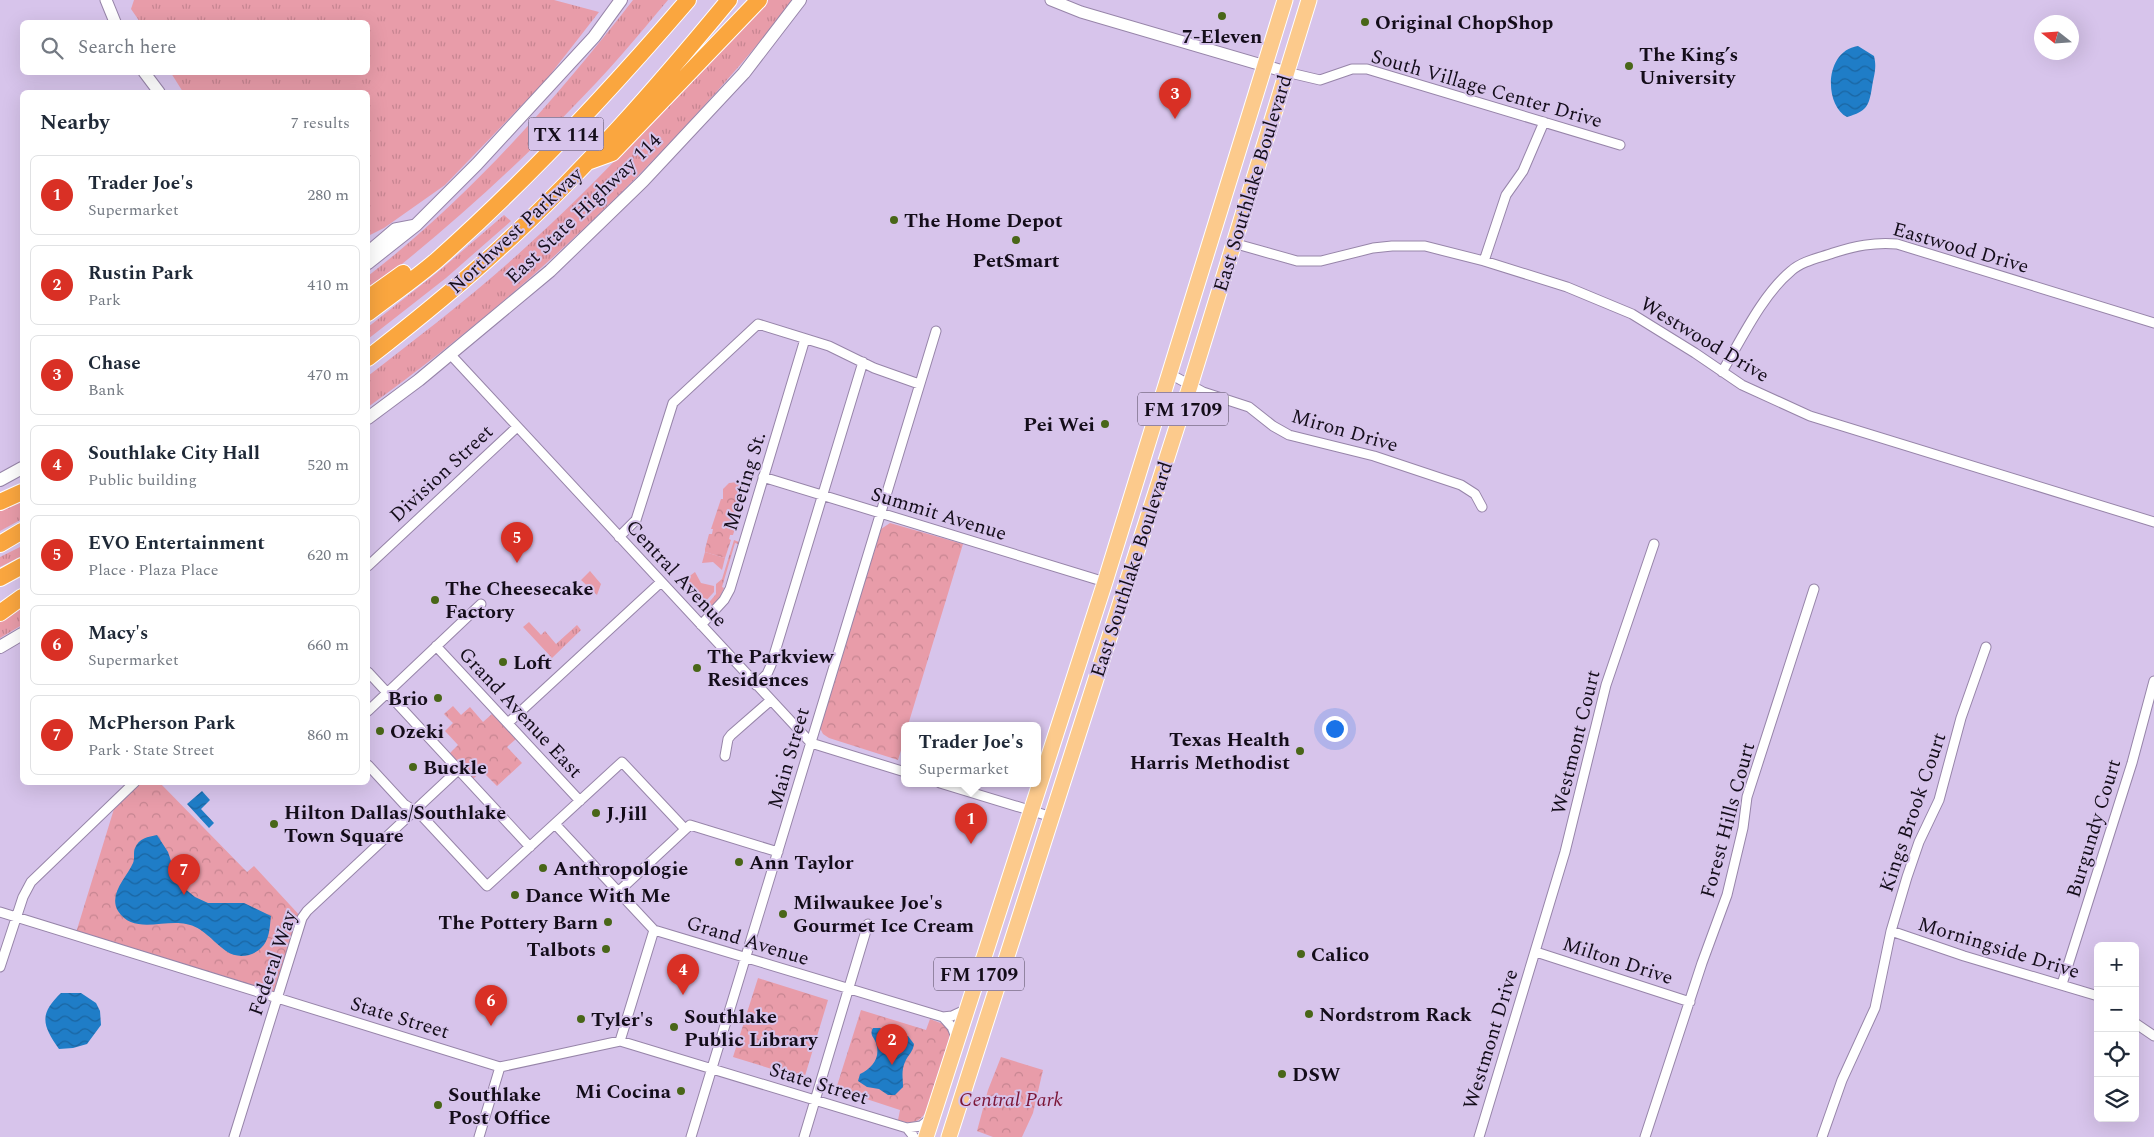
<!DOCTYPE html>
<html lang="en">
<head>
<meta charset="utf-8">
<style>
	:root { --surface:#fff; --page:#f2f2f3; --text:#1f2937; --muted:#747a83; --line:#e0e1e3; --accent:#d93025 }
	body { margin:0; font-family:Spectral,serif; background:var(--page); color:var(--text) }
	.controls { position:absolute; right:15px; bottom:15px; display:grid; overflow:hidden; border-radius:8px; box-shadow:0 5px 20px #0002 }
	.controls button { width:45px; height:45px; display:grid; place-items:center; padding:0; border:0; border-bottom:1px solid var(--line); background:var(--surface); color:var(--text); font:25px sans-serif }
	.compass { position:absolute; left:2034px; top:15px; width:45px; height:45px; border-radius:50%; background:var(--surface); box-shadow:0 5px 20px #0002; rotate:287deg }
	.you { position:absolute; left:1334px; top:728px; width:18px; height:18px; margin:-12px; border:4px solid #fff; border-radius:50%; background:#1a73e8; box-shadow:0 0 0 8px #1a73e833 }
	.badge { display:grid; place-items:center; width:32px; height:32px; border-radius:50%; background:var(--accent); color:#fff; font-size:16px; font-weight:700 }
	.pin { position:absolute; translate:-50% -41px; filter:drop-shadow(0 1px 2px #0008) }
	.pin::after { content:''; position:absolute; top:26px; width:18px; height:15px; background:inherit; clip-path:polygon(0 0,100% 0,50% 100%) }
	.popup { position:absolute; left:901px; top:722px; width:140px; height:65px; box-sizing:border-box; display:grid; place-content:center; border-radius:8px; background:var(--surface); filter:drop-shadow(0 1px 4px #0005); font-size:16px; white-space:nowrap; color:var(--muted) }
	.popup b { font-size:19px; color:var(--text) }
	.popup::after { content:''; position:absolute; left:50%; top:100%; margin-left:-10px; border:10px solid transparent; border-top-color:var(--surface) }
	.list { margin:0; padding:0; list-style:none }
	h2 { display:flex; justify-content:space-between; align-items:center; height:65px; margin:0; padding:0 20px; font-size:21px }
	h2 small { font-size:16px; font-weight:400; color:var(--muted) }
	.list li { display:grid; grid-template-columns:32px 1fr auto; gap:15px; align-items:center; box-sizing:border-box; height:80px; margin:0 10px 10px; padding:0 10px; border:1px solid var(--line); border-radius:8px }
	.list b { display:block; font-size:19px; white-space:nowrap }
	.list p { margin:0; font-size:16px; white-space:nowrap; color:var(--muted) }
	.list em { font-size:16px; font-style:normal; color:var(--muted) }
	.icon { flex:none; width:28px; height:28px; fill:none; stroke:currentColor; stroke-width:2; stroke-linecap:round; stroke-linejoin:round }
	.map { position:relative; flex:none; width:2154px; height:1137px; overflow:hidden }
	.search { position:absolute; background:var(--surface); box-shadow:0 5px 20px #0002; left:20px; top:20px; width:350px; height:55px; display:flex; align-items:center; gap:12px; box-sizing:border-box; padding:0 18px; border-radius:8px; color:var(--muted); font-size:19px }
	.panel { position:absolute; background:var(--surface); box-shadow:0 5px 20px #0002; left:20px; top:90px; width:350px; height:695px; border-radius:8px }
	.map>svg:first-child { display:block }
</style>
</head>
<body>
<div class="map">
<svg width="2154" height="1137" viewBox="0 0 2154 1137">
	<defs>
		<pattern id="grass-tufts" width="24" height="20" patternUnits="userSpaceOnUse" patternTransform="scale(1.25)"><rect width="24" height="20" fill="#e89ca9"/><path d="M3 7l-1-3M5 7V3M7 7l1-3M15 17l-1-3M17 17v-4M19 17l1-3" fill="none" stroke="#c68591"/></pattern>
		<pattern id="park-crowns" width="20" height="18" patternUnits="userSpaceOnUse" patternTransform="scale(1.25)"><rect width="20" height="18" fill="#e89ca9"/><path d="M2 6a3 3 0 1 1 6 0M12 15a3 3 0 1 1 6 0" fill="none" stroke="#c68591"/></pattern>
		<pattern id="water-waves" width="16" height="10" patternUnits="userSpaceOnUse" patternTransform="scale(1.25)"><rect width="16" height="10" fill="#1f7dc7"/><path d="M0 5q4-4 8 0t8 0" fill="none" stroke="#1a65a1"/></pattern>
	</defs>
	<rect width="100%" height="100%" fill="#d7c4eb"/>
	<path fill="url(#grass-tufts)" d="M134 0H554L599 12 546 80 445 185 384 228 368 236V92H183L171 73 368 72V22H140L131 9Z
		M633 0H668C637 37 606 74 572 108 509 174 440 235 368 291V276C469 198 555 100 633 0Z
		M765 0H794C671 154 528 292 368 407V376C417 338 468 299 515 257 604 178 684 87 765 0Z
		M504 215 511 221 446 278 368 339V327L439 271Z
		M22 495V519L0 531V504Z
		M734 540 739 542 738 544 735 543 722 587 724 588 718 601 710 607V609L706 606 716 594V584L722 579Z
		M22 546V556L0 567V557Z
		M590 571 601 584 597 595 581 580Z
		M22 604V625L0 638V620Z
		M529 622 541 635 545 631 556 644 577 625 581 630 552 658 523 627Z"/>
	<path fill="url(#park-crowns)" d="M737 482C746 487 746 492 743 501L741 500 740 505 742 506 733 535H730L729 539 731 540 725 558 705 552V549L709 534H712L713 529H711L721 499H723V489L729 483Z
		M890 523 963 544 908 725H905V737L898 760 829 738 823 734 820 728 881 529Z
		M453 706 461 715 470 707 483 722 492 714 516 739 507 747 522 763 497 786 482 771 473 779 449 754 458 745 445 731 453 723 444 714Z
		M135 783H160L247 872 254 866 302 918 278 998 75 936 117 799Z
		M758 978 828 1000 804 1079 733 1057Z
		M861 1010 926 1030 930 1019 946 1025 950 1034 949 1040 926 1112C918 1124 910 1124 898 1120L900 1110 836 1089Z
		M1001 1057 1043 1070 1033 1113 1022 1137H993L977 1131 988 1090Z"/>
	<path fill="#e89ca9" d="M705 552 725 558 722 570 713 562 702 563Z
		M695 572 701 583 714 586V592L704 603 683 581Z"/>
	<path fill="url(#water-waves)" d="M1858 46 1874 56C1877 68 1874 75 1872 87 1869 106 1867 111 1847 117 1824 105 1824 51 1858 46Z
		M202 791 210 800 201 809 214 823 209 828 187 804Z
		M157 835 168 852 176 876 184 888 195 897 208 903H244L271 916C270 923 270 932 267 939 261 955 240 961 226 951 212 941 203 927 186 924 164 919 133 935 118 911 108 894 127 877 133 863 135 858 133 852 135 848 139 838 148 837 157 835Z
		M61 993H81L96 1003 100 1011 101 1025 87 1044 73 1048 59 1049C42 1025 39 1014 61 993Z
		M873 1028H880L894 1036H908L914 1044C913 1052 908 1055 905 1062 901 1071 903 1078 903 1087L895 1095H888L879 1089 867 1087 858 1081 860 1074C872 1068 881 1058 876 1043 874 1037 869 1035 873 1028Z"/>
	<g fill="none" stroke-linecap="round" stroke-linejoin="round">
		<defs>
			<path id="minor" d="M1286 72 1320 80 1352 69H1367L1620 145
				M1233 243 1297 261H1321L1373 248 1392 246H1425L1484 261 1567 287 1632 314 1695 353 1742 385 1810 416 2154 522
				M1484 261 1506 195 1523 171 1544 122
				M450 354 811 743 905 772
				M1722 372C1741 340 1762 295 1791 271 1802 261 1819 258 1833 253 1855 246 1874 242 1897 244L2154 323
				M1170 374 1203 392 1249 407 1273 426 1289 435 1374 456 1461 485 1475 494 1482 507
				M763 477 1105 582
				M619 537 636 520 673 403 758 324 829 346 874 368 919 384
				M368 566 517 427
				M701 625 724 600 730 589 805 339
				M436 646 580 801
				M368 672 530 847
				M756 685 767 674 771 665 863 362
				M368 711 481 604
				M508 723 661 582
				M725 756 728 739 731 735 771 700
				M368 765 404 804 421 815 487 886 622 762 685 829
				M940 783 1052 817
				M555 824 654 930 943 1017 952 1016 967 1009
				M618 892 690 825 778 852
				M0 912 500 1067 620 1041 907 1128 921 1126 930 1119
				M1891 931 1964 956 2098 996
				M1536 952 1690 1002
				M0 967 23 897 31 882 135 782
				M2062 984 2132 763 2154 681
				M943 1017 952 1027 957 1040
				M2135 1023 2154 1036
				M620 1041 654 930
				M907 1128 914 1137
				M234 1137 302 918 307 911 458 770
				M479 1137 500 1067
				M691 1137 936 331
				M804 1137 868 924
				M1479 1137 1565 852 1606 685 1654 544
				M1645 1137 1702 963 1727 895 1743 828 1747 797 1814 589
				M1822 1137 1842 1080 1875 1008 1891 931 1907 877 1919 842 1939 800 1961 718 1986 647"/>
			<path id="tertiary" d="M106 0 115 22
				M1051 0 1081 12 1286 72
				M144 72 159 92
				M368 252 395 229 416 225"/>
			<path id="secondary" d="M368 263 416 225 477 164 594 37 621 0
				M368 418 419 380 550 271 643 181 744 73 800 0
				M0 480 22 468
				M0 647 22 634"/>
			<path id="primary" d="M926 1137 1105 582 1285 0
				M949 1137 1190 386 1309 0"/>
			<path id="motorway" d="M590 161 612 153 759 0
				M368 298 403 273
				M368 313C390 296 415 279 437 260 527 180 610 91 688 0
				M368 358C413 323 459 286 501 247 584 171 658 86 729 0
				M0 502 22 492
				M0 544 22 531
				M0 578 22 566
				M0 613 22 597"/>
		</defs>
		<use href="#minor" stroke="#9785a9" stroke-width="11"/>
		<use href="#tertiary" stroke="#9785a9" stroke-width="13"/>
		<use href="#secondary" stroke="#9785a9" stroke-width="14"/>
		<use href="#primary" stroke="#fff" stroke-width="17"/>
		<use href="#motorway" stroke="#fff" stroke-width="18"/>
		<use href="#minor" stroke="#fff" stroke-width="9"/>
		<use href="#tertiary" stroke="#fff" stroke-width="11"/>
		<use href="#secondary" stroke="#fff" stroke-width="12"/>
		<use href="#primary" stroke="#fcca8c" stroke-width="15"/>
		<use href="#motorway" stroke="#faa63f" stroke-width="16"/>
	</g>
	<g fill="#496618" stroke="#d7c4eb" stroke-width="2">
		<circle cx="1222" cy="16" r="5"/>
		<circle cx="1365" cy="22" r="5"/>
		<circle cx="1629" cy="66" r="5"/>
		<circle cx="894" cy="220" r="5"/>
		<circle cx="1016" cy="240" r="5"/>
		<circle cx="1105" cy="424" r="5"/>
		<circle cx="435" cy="600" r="5"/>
		<circle cx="503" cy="662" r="5"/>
		<circle cx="697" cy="668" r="5"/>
		<circle cx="438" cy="698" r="5"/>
		<circle cx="380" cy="731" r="5"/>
		<circle cx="1300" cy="751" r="5"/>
		<circle cx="413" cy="767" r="5"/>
		<circle cx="596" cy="813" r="5"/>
		<circle cx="274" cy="824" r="5"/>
		<circle cx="739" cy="862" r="5"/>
		<circle cx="543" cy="868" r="5"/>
		<circle cx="515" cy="895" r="5"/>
		<circle cx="783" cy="914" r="5"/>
		<circle cx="608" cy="922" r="5"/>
		<circle cx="606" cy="949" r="5"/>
		<circle cx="1301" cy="954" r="5"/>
		<circle cx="1309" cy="1014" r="5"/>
		<circle cx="581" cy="1019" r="5"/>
		<circle cx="674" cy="1027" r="5"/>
		<circle cx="1282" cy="1074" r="5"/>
		<circle cx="681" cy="1091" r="5"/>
		<circle cx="438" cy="1105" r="5"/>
	</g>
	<g text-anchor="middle" stroke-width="4" stroke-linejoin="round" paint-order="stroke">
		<g fill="#d7c4eb" stroke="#4e4459" stroke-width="1">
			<rect x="528.5" y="117.5" width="75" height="33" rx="4"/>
			<rect x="1138" y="392.5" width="90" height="33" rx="4"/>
			<rect x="934" y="957.5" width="90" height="33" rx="4"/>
		</g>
		<g font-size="19" font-weight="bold" fill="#140d1a">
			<text x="566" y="141">TX 114</text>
			<text x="1183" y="416">FM 1709</text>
			<text x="979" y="981">FM 1709</text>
		</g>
		<g font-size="20" font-weight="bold" fill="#140d1a" stroke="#d7c4eb" text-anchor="start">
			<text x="1375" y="29">Original ChopShop</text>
			<text x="1222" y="43" text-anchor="middle">7-Eleven</text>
			<text x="1639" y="61">The King’s<tspan x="1639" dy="23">University</tspan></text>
			<text x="904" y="227">The Home Depot</text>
			<text x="1016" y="267" text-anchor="middle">PetSmart</text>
			<text x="1095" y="431" text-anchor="end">Pei Wei</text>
			<text x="445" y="595">The Cheesecake<tspan x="445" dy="23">Factory</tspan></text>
			<text x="707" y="663">The Parkview<tspan x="707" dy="23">Residences</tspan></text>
			<text x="513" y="669">Loft</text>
			<text x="428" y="705" text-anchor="end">Brio</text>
			<text x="390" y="738">Ozeki</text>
			<text x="1290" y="746" text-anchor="end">Texas Health<tspan x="1290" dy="23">Harris Methodist</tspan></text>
			<text x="423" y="774">Buckle</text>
			<text x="284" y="819">Hilton Dallas/Southlake<tspan x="284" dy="23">Town Square</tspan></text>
			<text x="606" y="820">J.Jill</text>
			<text x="749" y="869">Ann Taylor</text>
			<text x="553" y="875">Anthropologie</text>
			<text x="525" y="902">Dance With Me</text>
			<text x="793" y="909">Milwaukee Joe's<tspan x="793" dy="23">Gourmet Ice Cream</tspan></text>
			<text x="598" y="929" text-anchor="end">The Pottery Barn</text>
			<text x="596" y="956" text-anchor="end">Talbots</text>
			<text x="1311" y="961">Calico</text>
			<text x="1319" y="1021">Nordstrom Rack</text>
			<text x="684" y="1023">Southlake<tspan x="684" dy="23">Public Library</tspan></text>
			<text x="591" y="1026">Tyler's</text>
			<text x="1292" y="1081">DSW</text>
			<text x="671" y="1098" text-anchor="end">Mi Cocina</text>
			<text x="448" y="1101">Southlake<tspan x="448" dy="23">Post Office</tspan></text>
		</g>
		<g font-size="20" fill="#140d1a" stroke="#d7c4eb">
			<text transform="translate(1487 88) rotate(16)" y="7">South Village Center Drive</text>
			<text transform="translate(1252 183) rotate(-73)" y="7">East Southlake Boulevard</text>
			<text transform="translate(583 208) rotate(-44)" y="7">East State Highway 114</text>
			<text transform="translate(515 230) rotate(-43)" y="7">Northwest Parkway</text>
			<text transform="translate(1961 247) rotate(16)" y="7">Eastwood Drive</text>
			<text transform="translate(1705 339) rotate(31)" y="7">Westwood Drive</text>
			<text transform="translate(1345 430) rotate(16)" y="7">Miron Drive</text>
			<text transform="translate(441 473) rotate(-43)" y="7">Division Street</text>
			<text transform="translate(744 481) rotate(-73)" y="7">Meeting St.</text>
			<text transform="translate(939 513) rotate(17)" y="7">Summit Avenue</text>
			<text transform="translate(1131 569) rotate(-72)" y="7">East Southlake Boulevard</text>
			<text transform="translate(677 573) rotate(47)" y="7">Central Avenue</text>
			<text transform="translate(521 712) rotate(47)" y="7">Grand Avenue East</text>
			<text transform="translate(1575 742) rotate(-76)" y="7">Westmont Court</text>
			<text transform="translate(788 758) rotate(-74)" y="7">Main Street</text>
			<text transform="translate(1912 812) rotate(-71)" y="7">Kings Brook Court</text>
			<text transform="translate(1727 820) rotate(-75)" y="7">Forest Hills Court</text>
			<text transform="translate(2093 828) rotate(-73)" y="7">Burgundy Court</text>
			<text transform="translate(748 940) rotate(17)" y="7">Grand Avenue</text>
			<text transform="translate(1999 947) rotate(17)" y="7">Morningside Drive</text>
			<text transform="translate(1618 960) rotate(18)" y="7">Milton Drive</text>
			<text transform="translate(272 963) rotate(-71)" y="7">Federal Way</text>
			<text transform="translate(400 1017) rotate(17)" y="7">State Street</text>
			<text transform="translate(1490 1039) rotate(-73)" y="7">Westmont Drive</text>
			<text transform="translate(819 1083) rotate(17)" y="7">State Street</text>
		</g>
		<g font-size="20" font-style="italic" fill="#7b1637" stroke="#d7c4eb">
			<text x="1011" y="1106">Central Park</text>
		</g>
	</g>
</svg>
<div class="controls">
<button>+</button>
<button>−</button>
<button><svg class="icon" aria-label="locate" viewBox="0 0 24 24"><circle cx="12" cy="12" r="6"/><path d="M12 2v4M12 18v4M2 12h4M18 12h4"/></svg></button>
<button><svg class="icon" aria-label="layers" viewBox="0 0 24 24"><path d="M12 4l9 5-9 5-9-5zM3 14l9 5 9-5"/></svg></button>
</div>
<svg class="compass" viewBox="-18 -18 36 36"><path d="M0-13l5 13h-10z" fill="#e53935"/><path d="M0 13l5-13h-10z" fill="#747a83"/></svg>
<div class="you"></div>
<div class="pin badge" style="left:971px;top:844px">1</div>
<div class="popup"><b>Trader Joe's</b>Supermarket</div>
<div class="pin badge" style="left:892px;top:1065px">2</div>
<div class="pin badge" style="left:1175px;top:119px">3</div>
<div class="pin badge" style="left:683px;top:995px">4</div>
<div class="pin badge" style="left:517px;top:563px">5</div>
<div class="pin badge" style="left:491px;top:1026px">6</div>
<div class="pin badge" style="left:184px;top:895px">7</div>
<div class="search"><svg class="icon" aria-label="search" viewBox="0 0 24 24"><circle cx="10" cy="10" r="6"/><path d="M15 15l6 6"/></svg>Search here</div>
<section class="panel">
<h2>Nearby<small>7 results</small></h2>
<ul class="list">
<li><span class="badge">1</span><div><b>Trader Joe's</b><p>Supermarket</p></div><em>280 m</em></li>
<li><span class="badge">2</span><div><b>Rustin Park</b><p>Park</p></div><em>410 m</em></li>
<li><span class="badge">3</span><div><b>Chase</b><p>Bank</p></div><em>470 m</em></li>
<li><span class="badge">4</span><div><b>Southlake City Hall</b><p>Public building</p></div><em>520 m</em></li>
<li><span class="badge">5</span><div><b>EVO Entertainment</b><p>Place · Plaza Place</p></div><em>620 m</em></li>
<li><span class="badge">6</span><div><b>Macy's</b><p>Supermarket</p></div><em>660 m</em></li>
<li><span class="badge">7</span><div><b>McPherson Park</b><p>Park · State Street</p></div><em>860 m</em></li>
</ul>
</section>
</div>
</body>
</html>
